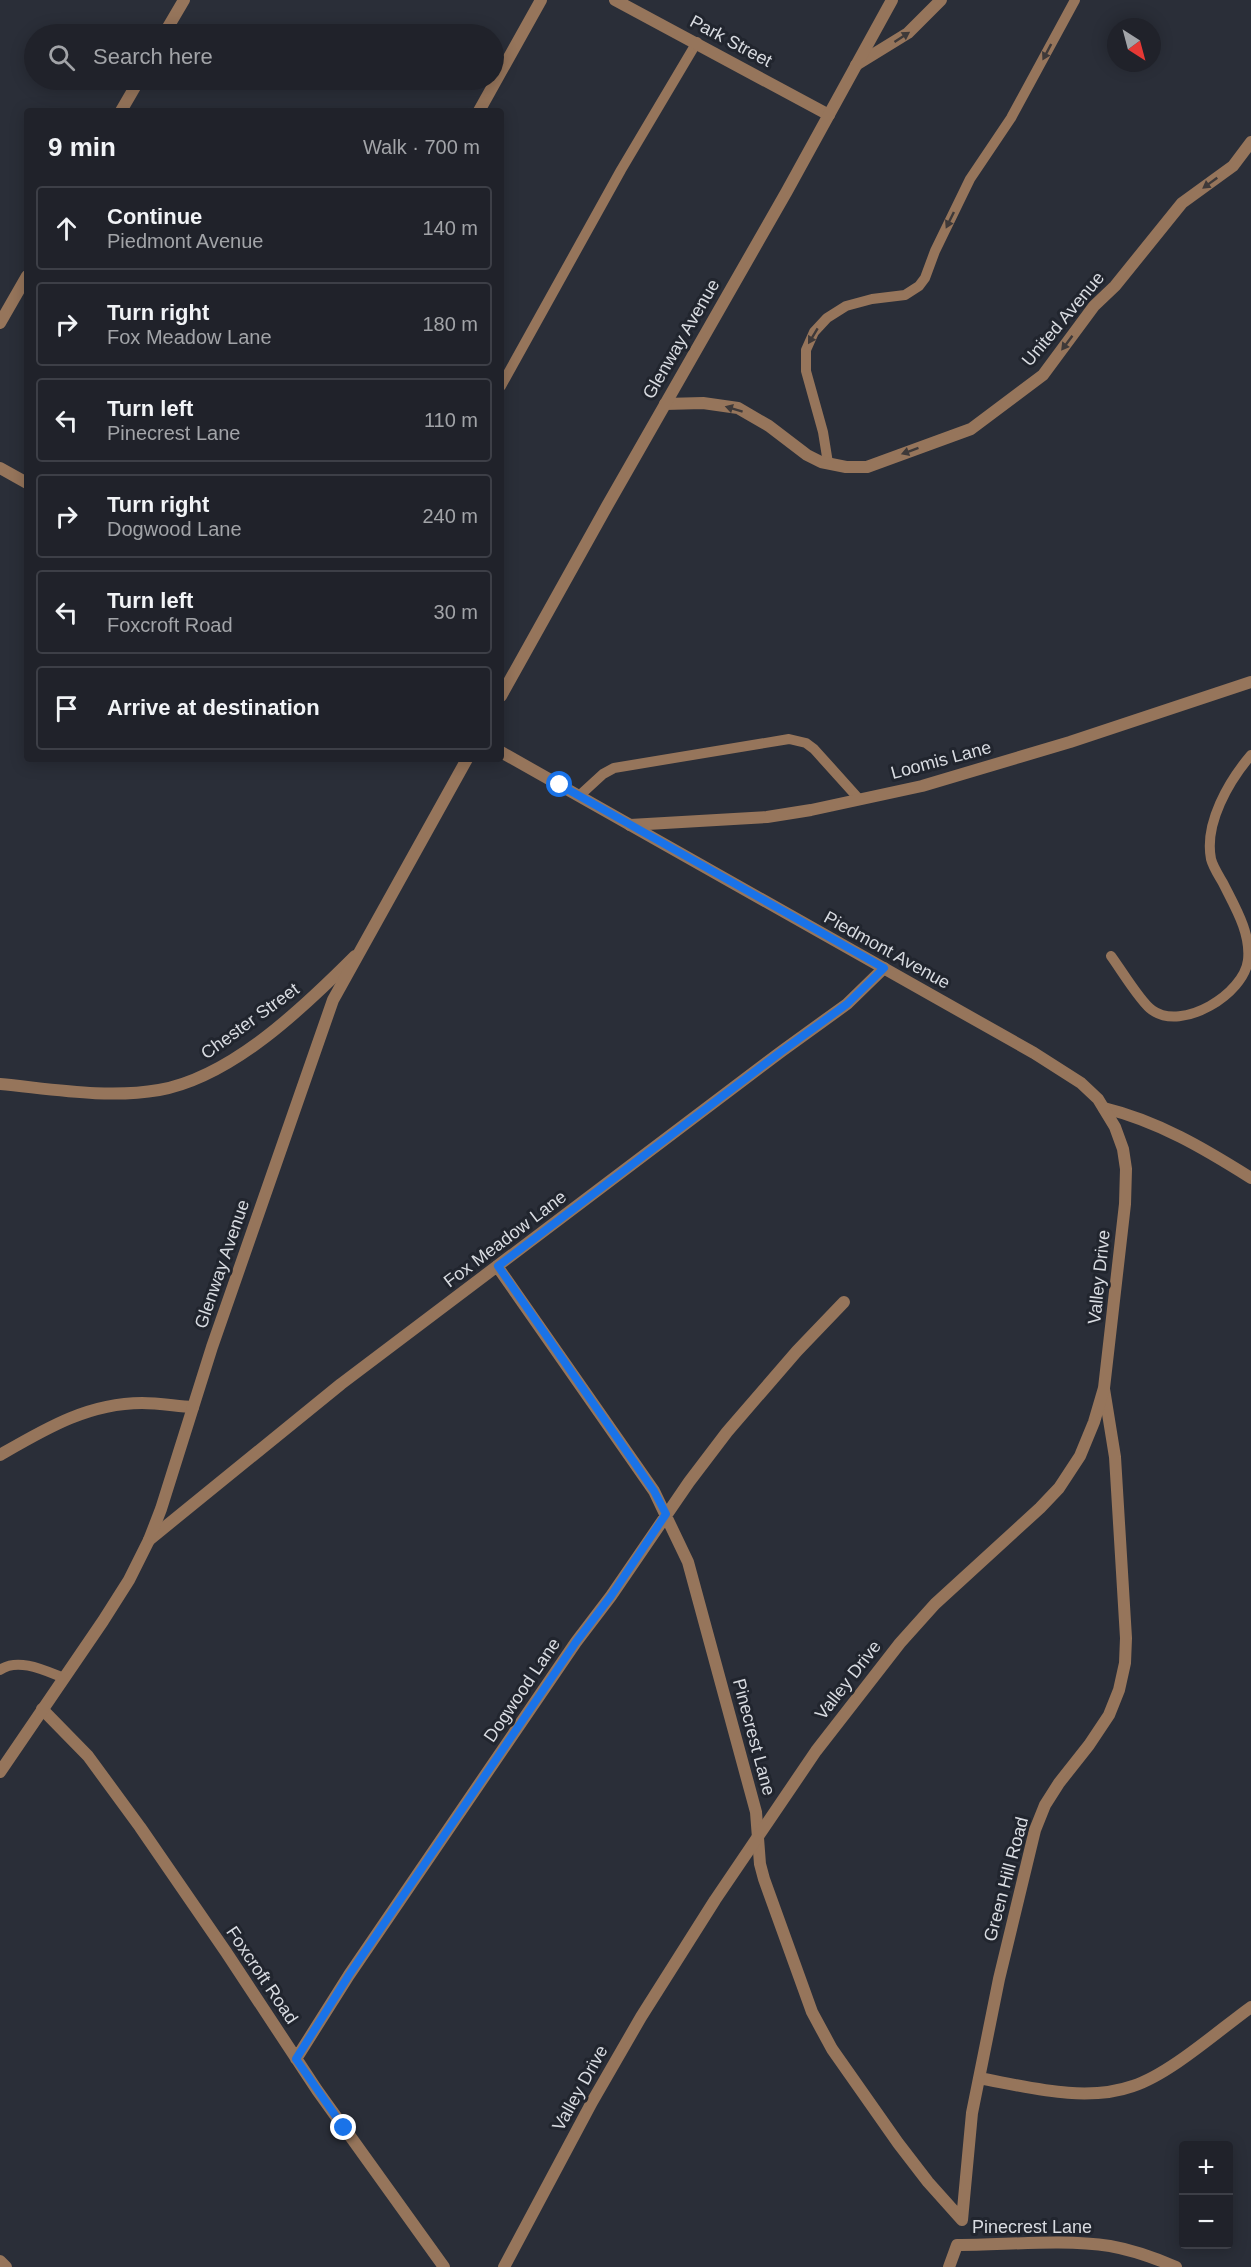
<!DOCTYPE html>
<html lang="en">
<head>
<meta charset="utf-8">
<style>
	:root { --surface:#20222a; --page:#282a32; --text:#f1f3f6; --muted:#a2a4a8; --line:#3d3f47 }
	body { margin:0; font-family:Helvetica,sans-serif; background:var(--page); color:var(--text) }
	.controls { position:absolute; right:18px; bottom:18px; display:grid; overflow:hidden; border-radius:6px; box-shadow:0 3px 15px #0003 }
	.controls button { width:54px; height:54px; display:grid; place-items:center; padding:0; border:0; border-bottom:2px solid var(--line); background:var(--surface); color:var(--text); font:30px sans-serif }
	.compass { position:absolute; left:1107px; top:18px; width:54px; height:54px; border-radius:50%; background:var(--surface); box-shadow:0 3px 15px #0003; rotate:144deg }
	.stop { position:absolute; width:18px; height:18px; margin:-14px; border:4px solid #1a73e8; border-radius:50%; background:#fff }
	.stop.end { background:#1a73e8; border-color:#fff; box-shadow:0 2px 6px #0008 }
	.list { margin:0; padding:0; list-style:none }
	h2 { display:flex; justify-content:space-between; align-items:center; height:78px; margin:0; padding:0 24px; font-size:26px }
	h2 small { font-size:20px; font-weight:400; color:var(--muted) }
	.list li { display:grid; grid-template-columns:39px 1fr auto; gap:18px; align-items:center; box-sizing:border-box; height:84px; margin:0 12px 12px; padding:0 12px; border:2px solid var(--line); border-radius:6px }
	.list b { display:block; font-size:22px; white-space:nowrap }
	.list p { margin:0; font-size:20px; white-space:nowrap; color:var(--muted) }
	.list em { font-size:20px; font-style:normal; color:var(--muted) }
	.icon { flex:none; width:33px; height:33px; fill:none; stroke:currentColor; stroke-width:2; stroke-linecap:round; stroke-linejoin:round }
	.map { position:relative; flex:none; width:1251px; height:2267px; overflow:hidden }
	.search { position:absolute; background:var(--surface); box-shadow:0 3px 15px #0003; left:24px; top:24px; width:480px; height:66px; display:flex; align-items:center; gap:15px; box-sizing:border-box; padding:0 21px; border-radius:33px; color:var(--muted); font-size:22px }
	.panel { position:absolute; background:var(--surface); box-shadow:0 3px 15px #0003; left:24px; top:108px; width:480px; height:654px; border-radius:6px }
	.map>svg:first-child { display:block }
</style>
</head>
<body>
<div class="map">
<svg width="1251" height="2267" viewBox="0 0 1251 2267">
	<rect width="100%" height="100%" fill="#2a2e38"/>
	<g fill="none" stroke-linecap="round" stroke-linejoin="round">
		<path stroke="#96755b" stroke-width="10" d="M501 386 621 170 697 42
			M828 463 823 432 806 371V350L814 332 827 318 846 306 872 299 905 295 919 286 925 278 935 251 970 179 1011 118 1075 0
			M579 796 603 774 614 768 789 739 806 743 814 749 859 799
			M1111 956C1120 968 1141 1003 1152 1010 1182 1032 1244 994 1248 960 1251 933 1235 907 1223 883 1219 876 1213 867 1211 859 1204 823 1229 781 1251 755
			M0 1670C18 1657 46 1671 64 1678"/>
		<path stroke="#96755b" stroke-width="12" d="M615 0 829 115
			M164 34 184 0
			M856 65 908 33 941 0
			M121 111 139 80
			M479 111 541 0
			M0 323 27 276
			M665 404 703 403 738 408 769 426 807 455 821 462 846 467H867L971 429 1043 375 1094 306 1115 286 1182 203 1233 166 1251 142
			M630 825 767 817 811 810 922 786 1070 742 1251 682
			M0 1084C52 1089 107 1099 159 1090 232 1077 304 1007 355 956
			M1104 1108C1158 1121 1205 1149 1251 1178
			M497 1266 654 1491 688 1562 756 1812 760 1864 764 1879 812 2012 832 2049 898 2143 928 2182 962 2220
			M0 1455C45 1429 88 1403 142 1403 159 1403 176 1406 193 1407
			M149 1540 341 1384 782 1051 847 1004 884 968
			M42 1709 88 1756 140 1827 226 1952 317 2090 444 2267
			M296 2059 349 1975 576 1642 611 1596 689 1482 727 1432 797 1351 844 1302
			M979 2078C1028 2087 1085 2103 1133 2086 1170 2074 1219 2030 1251 2007
			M962 2220 972 2113 999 1979 1035 1830 1045 1805 1059 1783 1089 1745 1109 1715 1119 1690 1125 1663 1126 1638 1115 1457 1104 1389
			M0 2261 6 2267
			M949 2267 957 2245C1006 2245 1063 2239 1110 2246 1133 2250 1155 2258 1176 2267"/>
		<path stroke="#96755b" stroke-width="12" d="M0 468 27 483
			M501 696 607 506 787 191 892 0
			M501 752 1034 1053 1081 1083 1098 1099 1115 1127 1123 1149 1126 1169 1125 1204 1104 1388 1094 1422 1080 1456 1059 1488 1040 1508 935 1604 900 1643 816 1751 715 1900 641 2017 592 2102 504 2267
			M0 1772 103 1621 129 1580 149 1540 161 1509 212 1347 333 1000 467 759"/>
	</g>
	<defs><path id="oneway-solid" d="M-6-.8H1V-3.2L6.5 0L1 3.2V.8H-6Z" transform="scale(1.5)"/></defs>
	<g fill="#3e3939">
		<use href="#oneway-solid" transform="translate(902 37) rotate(-33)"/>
		<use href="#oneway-solid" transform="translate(1047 52) rotate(118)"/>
		<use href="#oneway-solid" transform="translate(1210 183) rotate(144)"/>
		<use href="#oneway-solid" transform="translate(950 220) rotate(116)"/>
		<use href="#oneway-solid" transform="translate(813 336) rotate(121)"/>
		<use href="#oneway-solid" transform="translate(1067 343) rotate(127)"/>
		<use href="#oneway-solid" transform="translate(734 409) rotate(-163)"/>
		<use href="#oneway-solid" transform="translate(910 451) rotate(160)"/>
	</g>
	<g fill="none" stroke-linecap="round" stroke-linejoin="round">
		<path stroke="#1a73e8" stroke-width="8" d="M344 2128 296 2059 349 1975 576 1642 611 1596 666 1514 654 1491 620 1442 498 1266 782 1051 847 1004 884 968 560 785"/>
	</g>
	<g text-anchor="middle" stroke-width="6" stroke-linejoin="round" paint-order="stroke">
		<g font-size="18" fill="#d8dbe1" stroke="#21252e">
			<text transform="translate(731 41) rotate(28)" y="6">Park Street</text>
			<text transform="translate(1063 319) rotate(-50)" y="6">United Avenue</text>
			<text transform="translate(681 339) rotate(-60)" y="6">Glenway Avenue</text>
			<text transform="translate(941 760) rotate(-15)" y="6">Loomis Lane</text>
			<text transform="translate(887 950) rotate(29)" y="6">Piedmont Avenue</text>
			<text transform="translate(250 1021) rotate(-36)" y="6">Chester Street</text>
			<text transform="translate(505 1239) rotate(-37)" y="6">Fox Meadow Lane</text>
			<text transform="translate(222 1264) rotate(-71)" y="6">Glenway Avenue</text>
			<text transform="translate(1099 1277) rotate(-84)" y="6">Valley Drive</text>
			<text transform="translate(848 1680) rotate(-52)" y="6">Valley Drive</text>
			<text transform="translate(522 1690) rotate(-56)" y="6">Dogwood Lane</text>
			<text transform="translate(754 1737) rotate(75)" y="6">Pinecrest Lane</text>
			<text transform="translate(1006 1879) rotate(-75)" y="6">Green Hill Road</text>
			<text transform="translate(262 1975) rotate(56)" y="6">Foxcroft Road</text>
			<text transform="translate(580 2088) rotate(-61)" y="6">Valley Drive</text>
			<text x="1032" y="2233">Pinecrest Lane</text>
		</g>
	</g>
</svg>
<div class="controls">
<button>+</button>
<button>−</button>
</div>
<svg class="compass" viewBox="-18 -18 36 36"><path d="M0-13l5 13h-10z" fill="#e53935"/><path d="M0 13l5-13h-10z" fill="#a2a4a8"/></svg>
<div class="stop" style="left:560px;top:785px"></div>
<div class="stop end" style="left:344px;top:2128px"></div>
<div class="search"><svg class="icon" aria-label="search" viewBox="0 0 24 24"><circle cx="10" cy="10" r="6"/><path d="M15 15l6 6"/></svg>Search here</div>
<section class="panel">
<h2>9 min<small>Walk · 700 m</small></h2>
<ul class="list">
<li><svg class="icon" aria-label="ahead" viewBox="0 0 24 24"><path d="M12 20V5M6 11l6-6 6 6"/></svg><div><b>Continue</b><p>Piedmont Avenue</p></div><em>140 m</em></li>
<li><svg class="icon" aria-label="right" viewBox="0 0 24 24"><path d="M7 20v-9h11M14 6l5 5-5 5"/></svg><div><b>Turn right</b><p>Fox Meadow Lane</p></div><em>180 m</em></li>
<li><svg class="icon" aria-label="left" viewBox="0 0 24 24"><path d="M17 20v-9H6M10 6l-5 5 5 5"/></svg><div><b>Turn left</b><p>Pinecrest Lane</p></div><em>110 m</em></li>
<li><svg class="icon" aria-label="right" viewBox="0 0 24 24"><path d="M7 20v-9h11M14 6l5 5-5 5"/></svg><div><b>Turn right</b><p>Dogwood Lane</p></div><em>240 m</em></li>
<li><svg class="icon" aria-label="left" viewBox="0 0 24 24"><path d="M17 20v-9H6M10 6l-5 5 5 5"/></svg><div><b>Turn left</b><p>Foxcroft Road</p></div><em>30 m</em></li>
<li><svg class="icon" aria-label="arrive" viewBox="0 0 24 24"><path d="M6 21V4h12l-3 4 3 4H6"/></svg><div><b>Arrive at destination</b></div></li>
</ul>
</section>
</div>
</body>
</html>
